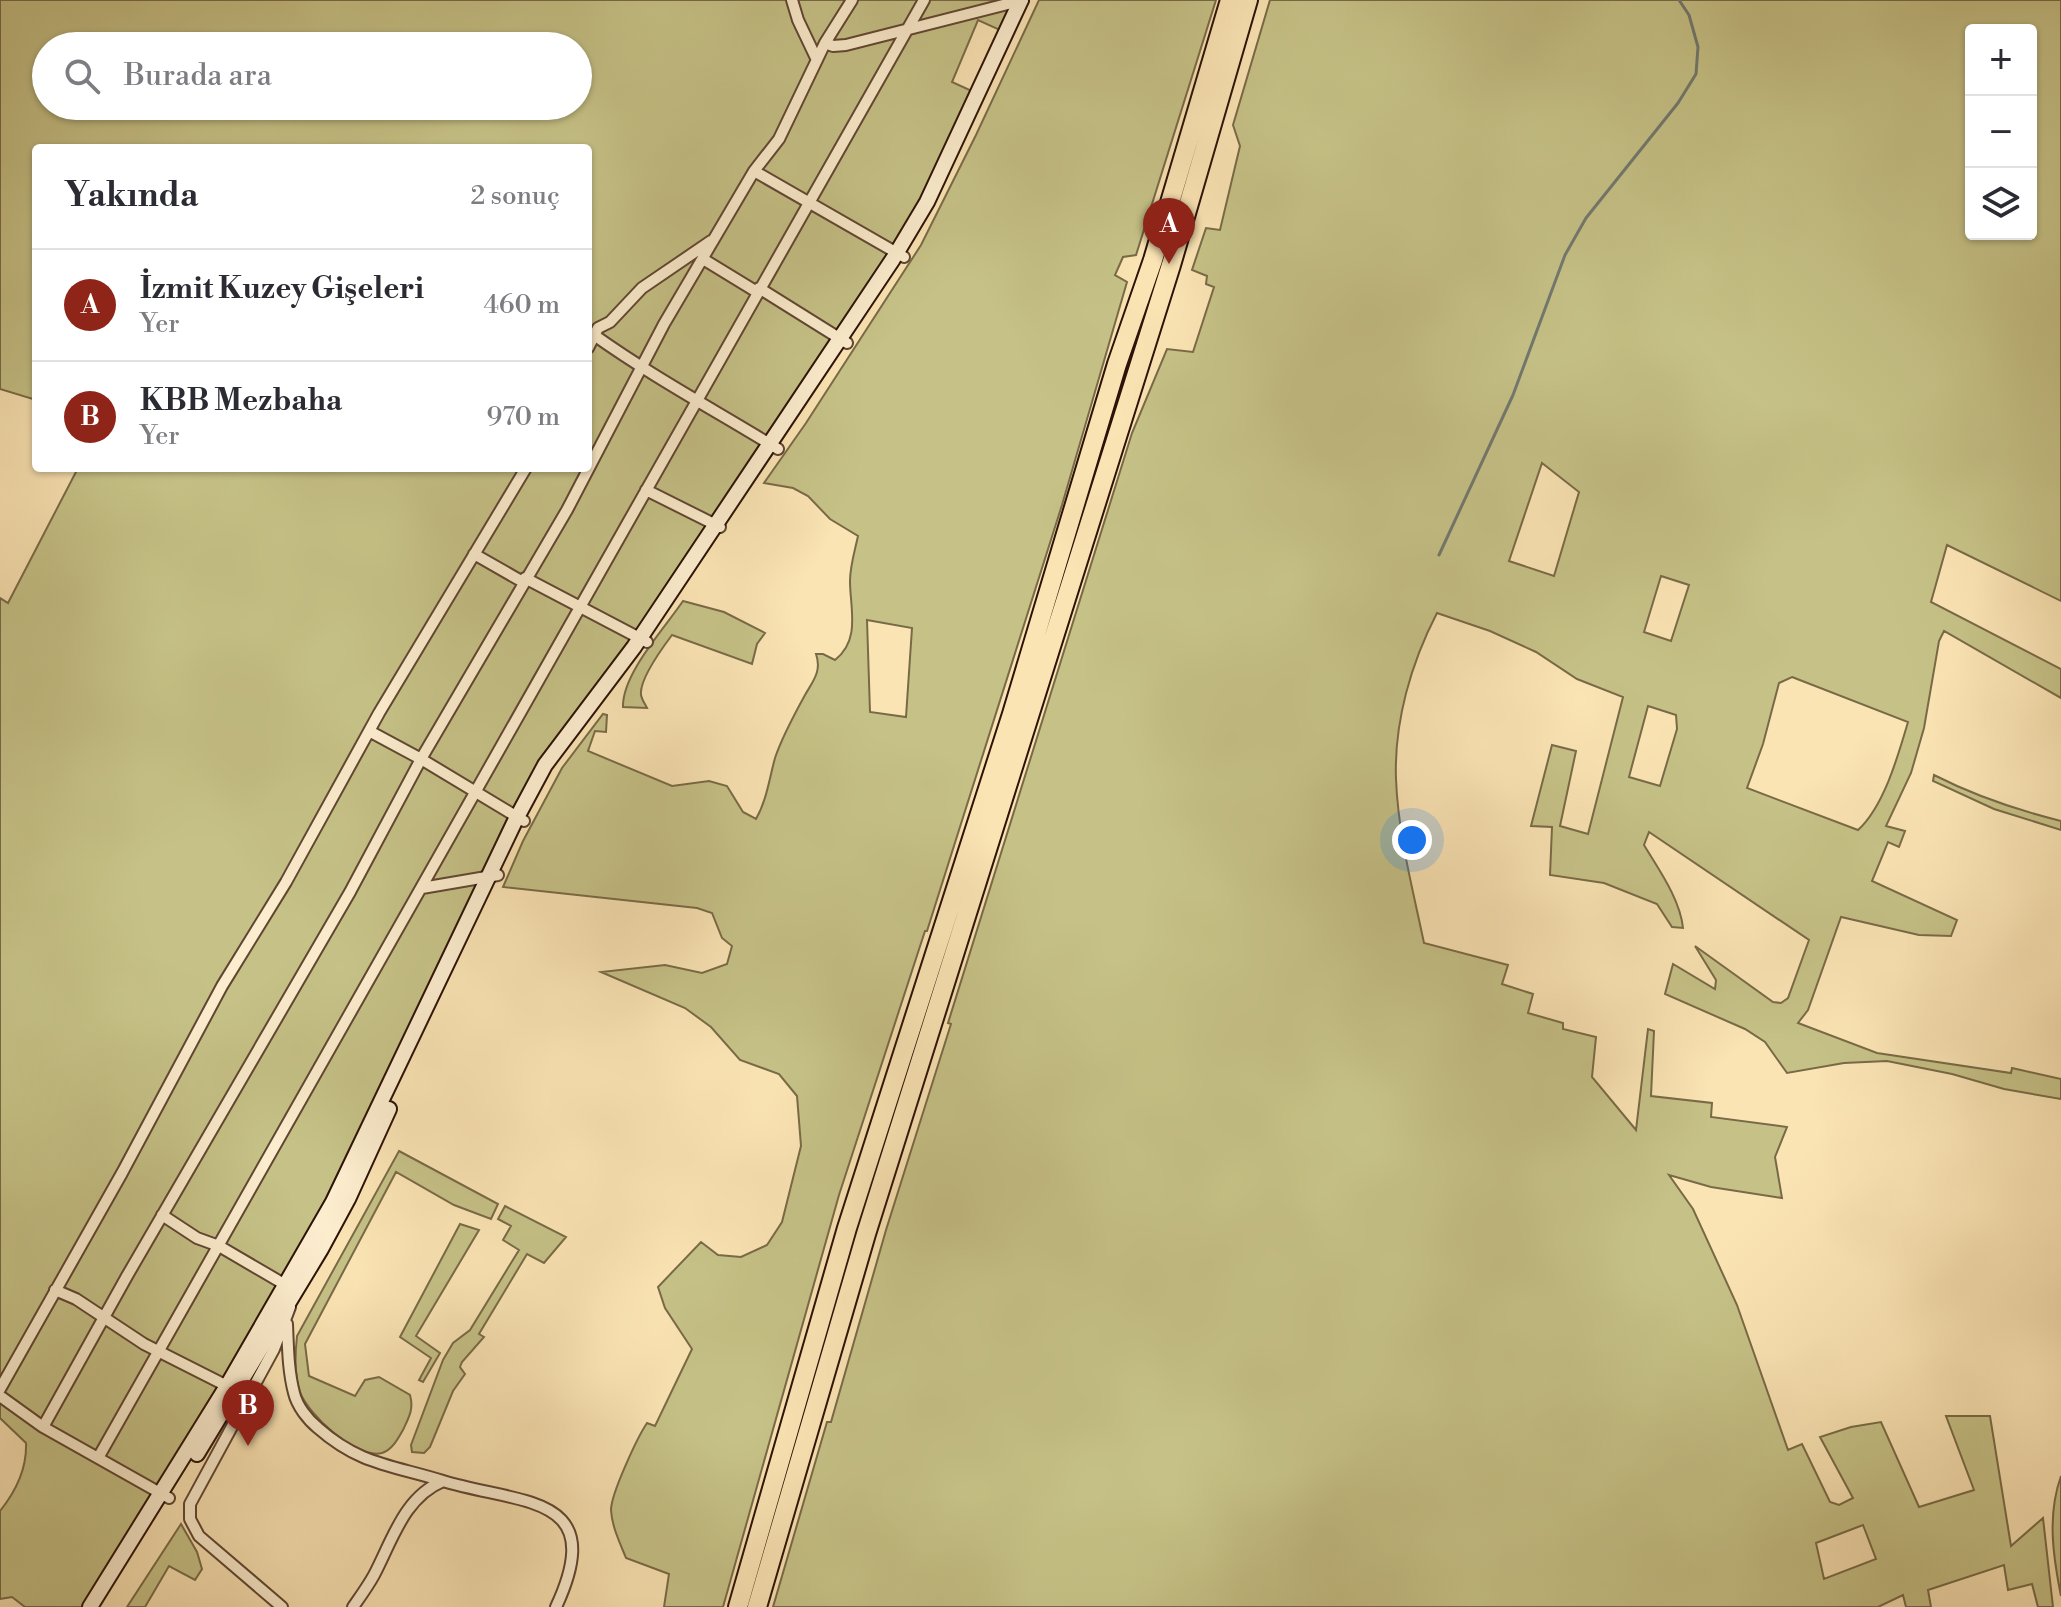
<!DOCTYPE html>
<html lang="tr">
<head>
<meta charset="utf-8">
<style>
	:root { --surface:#fff; --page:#f2f2f3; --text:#2b2b33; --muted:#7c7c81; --line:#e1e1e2; --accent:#8f2418 }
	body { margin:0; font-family:"Libre Bodoni",serif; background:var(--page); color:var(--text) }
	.controls { position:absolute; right:24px; top:24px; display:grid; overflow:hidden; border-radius:8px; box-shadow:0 2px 6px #0004 }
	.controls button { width:72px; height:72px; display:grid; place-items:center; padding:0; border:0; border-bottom:2px solid var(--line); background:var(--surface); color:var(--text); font:40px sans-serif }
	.you { position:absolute; left:1412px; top:840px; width:28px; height:28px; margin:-20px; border:6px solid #fff; border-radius:50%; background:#1a73e8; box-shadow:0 0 0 12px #1a73e833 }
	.badge { display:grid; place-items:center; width:52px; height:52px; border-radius:50%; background:var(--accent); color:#fff; font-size:26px; font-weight:700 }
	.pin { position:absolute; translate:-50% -66px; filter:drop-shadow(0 2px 4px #0008) }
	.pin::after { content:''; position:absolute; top:42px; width:28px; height:24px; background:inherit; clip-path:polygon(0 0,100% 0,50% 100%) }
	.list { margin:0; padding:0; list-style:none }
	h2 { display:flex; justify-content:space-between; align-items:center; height:104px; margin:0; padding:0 32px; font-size:34px }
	h2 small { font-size:26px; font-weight:400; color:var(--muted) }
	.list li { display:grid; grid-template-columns:52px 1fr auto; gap:24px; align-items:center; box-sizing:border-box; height:112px; padding:0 32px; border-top:2px solid var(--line) }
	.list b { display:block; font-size:30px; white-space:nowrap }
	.list p { margin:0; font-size:26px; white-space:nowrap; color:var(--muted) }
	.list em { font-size:26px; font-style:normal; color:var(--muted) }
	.icon { flex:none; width:44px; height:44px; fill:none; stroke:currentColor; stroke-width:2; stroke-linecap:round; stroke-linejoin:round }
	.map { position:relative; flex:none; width:2061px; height:1607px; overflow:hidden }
	.search { position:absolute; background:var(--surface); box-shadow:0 2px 6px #0004; left:32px; top:32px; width:560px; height:88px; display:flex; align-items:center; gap:20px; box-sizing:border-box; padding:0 28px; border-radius:44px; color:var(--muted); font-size:30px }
	.panel { position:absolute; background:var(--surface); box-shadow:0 2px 6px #0004; left:32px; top:144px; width:560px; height:328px; border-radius:8px }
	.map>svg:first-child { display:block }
</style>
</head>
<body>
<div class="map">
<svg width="2061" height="1607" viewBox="0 0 2061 1607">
	<rect width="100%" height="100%" fill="#fbe4b4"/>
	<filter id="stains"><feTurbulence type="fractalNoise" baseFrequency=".0025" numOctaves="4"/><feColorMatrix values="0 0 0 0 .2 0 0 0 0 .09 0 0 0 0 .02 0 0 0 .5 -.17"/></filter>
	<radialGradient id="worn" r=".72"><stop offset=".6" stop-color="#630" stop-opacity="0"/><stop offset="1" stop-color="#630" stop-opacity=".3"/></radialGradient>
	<path fill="#c6c287" stroke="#796a47" stroke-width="2" fill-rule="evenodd" d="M0 0H1016L1002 31 978 20 952 82 974 92 911 223 632 641 547 756 315 1232 86 1607H25L12 1597 0 1599V1511C16 1491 27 1468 26 1443L0 1418V598L8 603 78 468H588V148H36V400L0 389ZM46 46H578V106H46Z
		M1039 0H1216L1136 255 1123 257 1115 275 1127 282 1062 505 927 931H925L839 1195 723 1607H664L669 1574 626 1558C620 1543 612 1527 611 1510 611 1494 637 1438 647 1423L655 1426 692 1349 665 1308 658 1287 701 1242 718 1255 741 1257 767 1245 782 1222 801 1146 797 1096 779 1074 740 1060 711 1027 685 1008 601 972 665 965 702 973 727 964 732 946 722 938 712 913 697 908 503 887 523 841 562 768 603 714 607 715 606 732 595 731 588 751 672 786 709 781 727 786 743 812 756 819C767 799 769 780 775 758 782 737 794 715 805 695 813 681 822 671 816 654H823L835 660C861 640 850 608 850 581 850 566 855 550 858 536L830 519 808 496 793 488 764 483 806 423 921 245 976 135ZM867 620 912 628 906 717 870 712Z
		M1270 0H2061V601L1947 545 1931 602 2061 669V698L1944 631 1939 641 1924 728 1911 773 1886 826 1905 831 1899 847 1888 842 1872 881 1957 920 1951 936 1919 935 1841 917 1808 1010 1798 1023 1877 1053 2011 1073 2012 1068 2061 1079V1099L2004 1089 1952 1074 1887 1061 1844 1063 1787 1073 1765 1042 1745 1029 1665 994 1673 964 1715 989 1716 980 1695 946 1773 1002 1781 1003 1788 998 1809 940 1649 832 1644 845C1659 870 1680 899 1683 928L1672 927 1657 904 1604 883 1550 875 1552 827 1531 826 1552 745 1576 751 1560 826 1588 834 1623 697 1577 679 1536 652 1490 631 1437 613C1411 663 1394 722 1396 779 1398 834 1413 890 1424 943L1508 965 1502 984 1533 994 1528 1013 1563 1023V1029L1596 1037 1592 1077 1636 1130 1648 1029 1654 1031 1651 1096 1712 1103 1711 1117 1787 1127 1775 1157 1782 1198 1711 1187 1669 1175 1693 1209 1737 1305 1788 1450 1802 1444 1830 1502 1839 1505 1853 1498 1820 1437 1851 1427 1881 1422 1919 1507 1974 1490 1946 1416H1990L2011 1546 2043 1518 2053 1607H2038L2032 1584 2008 1590 2004 1565 1928 1590 1931 1607H1906L1903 1595 1878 1607H773L827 1422H831L886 1230 951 1024 948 1023 1132 433 1167 349 1193 352 1214 287 1206 284 1207 276 1192 270 1206 228 1220 230 1240 146 1233 125ZM2031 30V234H1971V30ZM1542 463 1579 492 1554 576 1509 561ZM1661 576 1689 585 1671 641 1644 632ZM1792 677 1908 722C1898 756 1884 806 1858 830L1747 788 1763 744 1779 683ZM1648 706 1676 715 1677 729 1660 786 1629 777ZM1863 1525 1876 1559 1824 1579 1816 1543Z
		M683 601 724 612 765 633 757 644 752 664 672 635C663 647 639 679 641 695 642 700 645 704 647 708L623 707C622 674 664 629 683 601Z
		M1934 775C1975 796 2017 810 2061 821V830L1994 809 1933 781Z
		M399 1151 498 1204 491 1219 454 1205 396 1172 305 1344 309 1376 355 1396 365 1380 379 1377 410 1395C414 1409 409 1417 403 1430 398 1439 392 1450 382 1453 356 1460 308 1414 300 1392 294 1375 295 1354 297 1336Z
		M505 1206 566 1237 544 1263 527 1254 479 1334 484 1337 462 1362 460 1367 465 1374 453 1391 430 1447 424 1453 412 1452 411 1445 443 1360 453 1343 470 1330 519 1250 503 1240 511 1226 498 1219Z
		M460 1224 479 1230 416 1336 440 1353 423 1382 419 1380 431 1358 400 1337Z
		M2061 1476V1596C2053 1556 2047 1515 2061 1476Z
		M181 1524 197 1552 202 1569 195 1580 169 1566 145 1607H127Z"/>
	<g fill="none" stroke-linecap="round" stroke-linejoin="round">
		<path stroke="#72796f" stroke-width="3" d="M1439 555 1513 395 1565 255 1586 218 1678 103 1696 74 1698 47 1689 15 1679 0"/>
		<defs>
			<path id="minor" d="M792 0 798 20 817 60
				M825 43 833 46 846 45 1023 0
				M754 171 904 257
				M703 259 757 292
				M759 288 847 343
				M594 335C653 377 716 411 778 449
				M588 348 598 328 610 322 642 288 711 241
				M646 490 720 527
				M474 554 523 582
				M525 578 647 642
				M369 731 421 759 524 821
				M422 888 498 875
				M162 1215 197 1238 219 1246 289 1287
				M55 1290 76 1299 144 1344 231 1388
				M287 1324C288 1347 288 1370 294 1393 297 1406 308 1420 318 1428 360 1465 392 1465 443 1481
				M0 1389 122 1173 222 986 286 882 379 713 526 468
				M0 1396 43 1427 169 1498
				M43 1427 127 1276 350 892 421 759 567 510 664 324 754 171 779 139 825 43 852 0
				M98 1458 924 0
				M282 1607 199 1536 190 1519V1504L274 1349 290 1307
				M353 1607C360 1597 368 1586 374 1575 392 1541 404 1497 443 1481 522 1505 609 1493 556 1607"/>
			<path id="secondary" d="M197 1454 321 1249 348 1199 389 1109
				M90 1607 227 1386 333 1202 515 821 545 765 634 647 893 259 927 202 1021 0"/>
			<path id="motorway" d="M738 1607 847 1228 1012 714 1117 364 1153 260 1230 0
				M757 1607 866 1234 1171 265 1248 0"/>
		</defs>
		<use href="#minor" stroke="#604632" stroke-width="14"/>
		<use href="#secondary" stroke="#2c1207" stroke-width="18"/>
		<use href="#motorway" stroke="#2c1207" stroke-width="22"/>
		<use href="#minor" stroke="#fcedce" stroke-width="10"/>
		<use href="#secondary" stroke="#fcedce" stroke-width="14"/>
		<use href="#motorway" stroke="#fbe4b4" stroke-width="18"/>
	</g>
	<rect width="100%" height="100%" filter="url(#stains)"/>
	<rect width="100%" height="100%" fill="url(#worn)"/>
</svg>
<div class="controls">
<button>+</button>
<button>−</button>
<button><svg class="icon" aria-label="layers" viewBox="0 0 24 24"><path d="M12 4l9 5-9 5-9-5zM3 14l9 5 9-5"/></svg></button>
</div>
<div class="you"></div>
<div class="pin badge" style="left:1169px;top:264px">A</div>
<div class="pin badge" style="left:248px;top:1446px">B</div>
<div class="search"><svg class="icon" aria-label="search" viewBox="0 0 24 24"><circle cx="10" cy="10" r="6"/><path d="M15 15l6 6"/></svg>Burada ara</div>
<section class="panel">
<h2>Yakında<small>2 sonuç</small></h2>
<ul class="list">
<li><span class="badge">A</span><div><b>İzmit Kuzey Gişeleri</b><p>Yer</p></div><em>460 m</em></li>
<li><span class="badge">B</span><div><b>KBB Mezbaha</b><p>Yer</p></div><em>970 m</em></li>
</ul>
</section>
</div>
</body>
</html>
